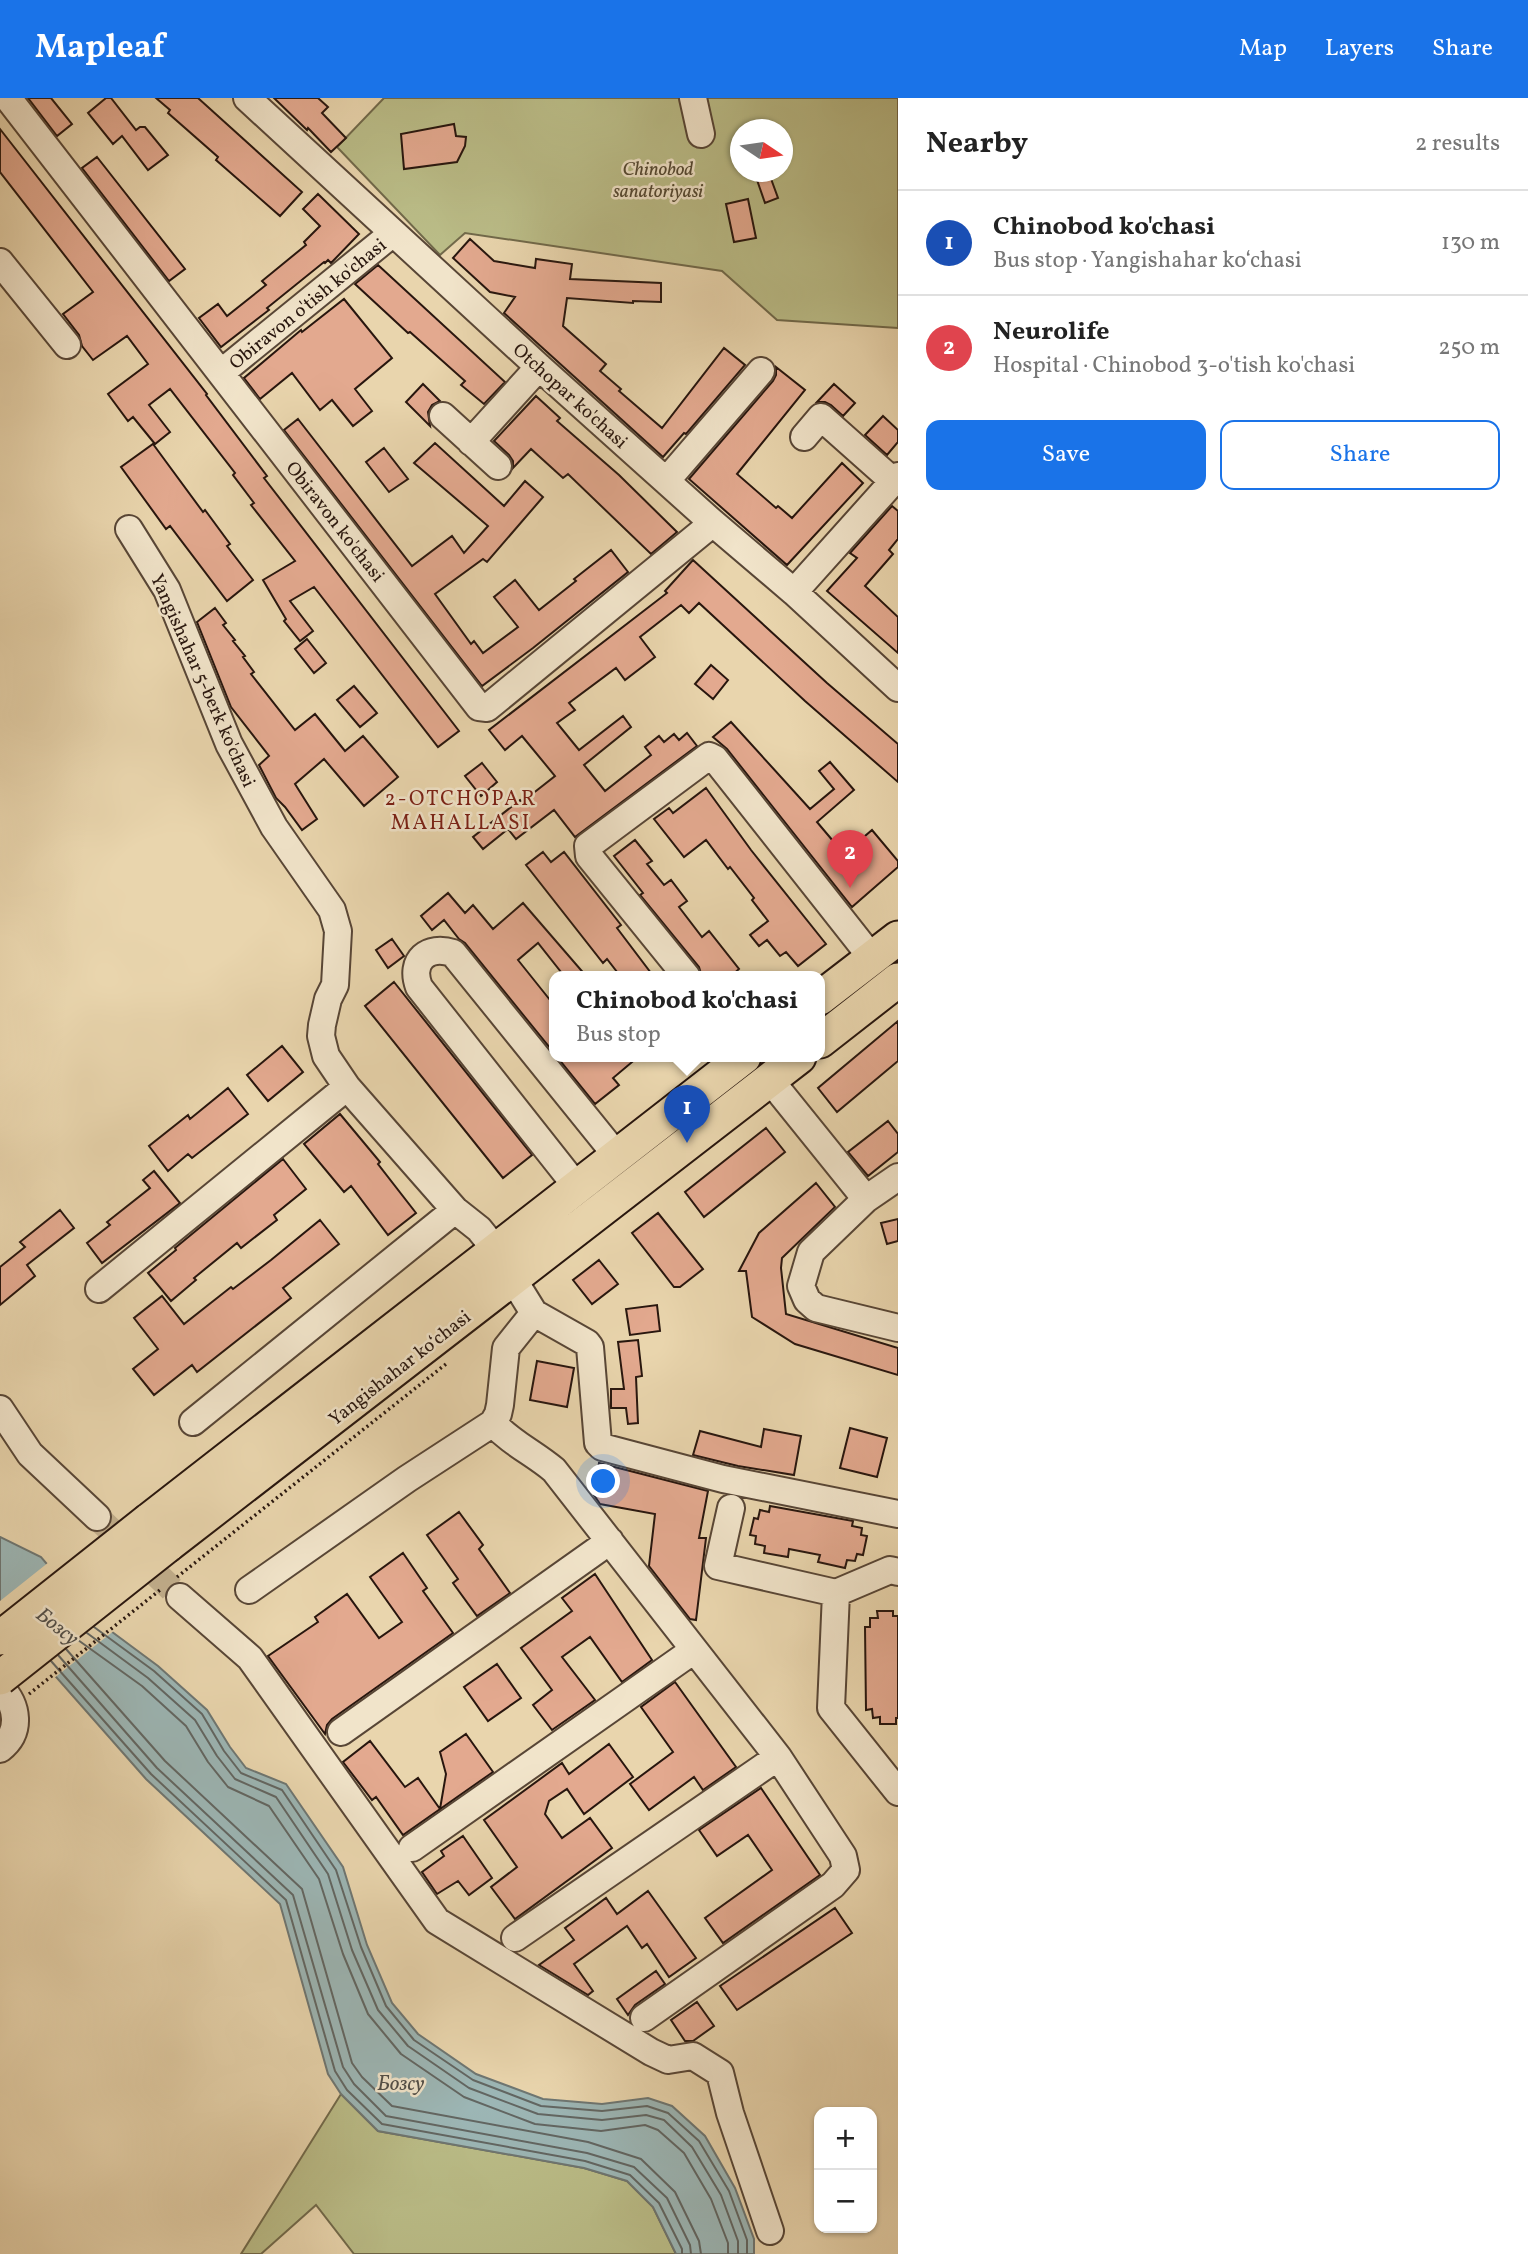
<!DOCTYPE html>
<html lang="en">
<head>
<meta charset="utf-8">
<style>
	:root { --surface:#fff; --page:#f2f2f2; --text:#222; --muted:#767676; --line:#e0e0e0; --accent:#1a73e8 }
	body { margin:0; font-family:Vollkorn,serif; background:var(--page); color:var(--text) }
	.controls { position:absolute; right:21px; bottom:21px; display:grid; overflow:hidden; border-radius:14px; box-shadow:0 2px 5px #0004 }
	.controls button { width:63px; height:63px; display:grid; place-items:center; padding:0; border:0; border-bottom:2px solid var(--line); background:var(--surface); color:var(--text); font:35px sans-serif }
	.compass { position:absolute; left:730px; top:21px; width:63px; height:63px; border-radius:50%; background:var(--surface); box-shadow:0 2px 5px #0004; rotate:103deg }
	.you { position:absolute; left:604px; top:1384px; width:24px; height:24px; margin:-18px; border:5px solid #fff; border-radius:50%; background:#1a73e8; box-shadow:0 0 0 10px #1a73e833 }
	.badge { display:grid; place-items:center; width:46px; height:46px; border-radius:50%; background:var(--accent); color:#fff; font-size:23px; font-weight:700 }
	.pin { position:absolute; translate:-50% -58px; filter:drop-shadow(0 2px 4px #0008) }
	.pin::after { content:''; position:absolute; top:37px; width:24px; height:21px; background:inherit; clip-path:polygon(0 0,100% 0,50% 100%) }
	.popup { position:absolute; left:549px; top:873px; width:276px; height:91px; box-sizing:border-box; display:grid; place-content:center; border-radius:14px; background:var(--surface); filter:drop-shadow(0 2px 5px #0005); font-size:23px; white-space:nowrap; color:var(--muted) }
	.popup b { font-size:26px; color:var(--text) }
	.popup::after { content:''; position:absolute; left:50%; top:100%; margin-left:-14px; border:14px solid transparent; border-top-color:var(--surface) }
	.list { margin:0; padding:0; list-style:none }
	h2 { display:flex; justify-content:space-between; align-items:center; height:91px; margin:0; padding:0 28px; font-size:30px }
	h2 small { font-size:23px; font-weight:400; color:var(--muted) }
	.list li { display:grid; grid-template-columns:46px 1fr auto; gap:21px; align-items:center; box-sizing:border-box; height:105px; padding:0 28px; border-top:2px solid var(--line) }
	.list b { display:block; font-size:26px; white-space:nowrap }
	.list p { margin:0; font-size:23px; white-space:nowrap; color:var(--muted) }
	.list em { font-size:23px; font-style:normal; color:var(--muted) }
	.actions { display:flex; gap:14px; padding:21px 28px }
	.actions a { flex:1; padding:16px 0; border:2px solid var(--accent); border-radius:14px; text-align:center; font-size:24px; color:var(--accent) }
	.actions .main { background:var(--accent); color:#fff }
	.map { position:relative; flex:none; width:898px; height:2156px; overflow:hidden }
	header { display:flex; align-items:center; gap:42px; box-sizing:border-box; height:98px; padding:0 35px; background:var(--accent); color:#fff }
	header strong { font-size:33px }
	nav { display:flex; gap:38px; margin-inline-start:auto; font-size:24px }
	main { display:flex }
	aside { flex:1; background:var(--surface) }
	.map>svg:first-child { display:block }
</style>
</head>
<body>
<header>
<strong>Mapleaf</strong>
<nav><a>Map</a><a>Layers</a><a>Share</a></nav>
</header>
<main>
<div class="map">
<svg width="898" height="2156" viewBox="0 0 898 2156">
	<rect width="100%" height="100%" fill="#e9d5ad"/>
	<filter id="stains"><feTurbulence type="fractalNoise" baseFrequency=".00286" numOctaves="4"/><feColorMatrix values="0 0 0 0 .2 0 0 0 0 .09 0 0 0 0 .02 0 0 0 .5 -.17"/></filter>
	<radialGradient id="worn" r=".72"><stop offset=".6" stop-color="#630" stop-opacity="0"/><stop offset="1" stop-color="#630" stop-opacity=".3"/></radialGradient>
	<path fill="#babc87" stroke="#71694a" stroke-width="2" fill-rule="evenodd" d="M384 0H898V230L777 222 722 173 465 135 440 157 337 49ZM740 32H782V74H740Z
		M341 1996 378 2033 584 2070 627 2083 653 2109 676 2156H354L316 2107 261 2156H241Z"/>
	<path fill="#9cb6b5" stroke="#6e7672" stroke-width="2" d="M0 1439 41 1459 92 1519 158 1568 207 1612 230 1649 246 1670 286 1686 343 1769 367 1847 392 1905 418 1936 476 1976 543 2001 602 2006 648 2000 672 2008 705 2038 735 2090 754 2141V2156H676L653 2109 627 2083 584 2070 378 2033 341 1996 328 1976 280 1806 146 1681 13 1530 0 1524Z"/>
	<path fill="#e9d5ad" d="M49 1464 95 1517 115 1532 53 1581 11 1533 0 1528V1503Z"/>
	<g fill="none" stroke-linecap="round" stroke-linejoin="round">
		<path stroke="#626662" stroke-width="2" d="M94 1529 154 1573 202 1616 224 1653 241 1675 282 1692 336 1772 361 1849 386 1908 414 1942 473 1982 541 2008 602 2013 647 2008 668 2015 699 2043 729 2093 747 2142V2156
			M87 1535 148 1580 195 1622 217 1658 235 1681 276 1699 328 1776 352 1852 378 1912 408 1948 469 1990 538 2016 602 2022 646 2017 664 2022 692 2049 721 2097 738 2143V2156
			M78 1542 142 1588 186 1628 208 1664 228 1689 269 1708 319 1781 343 1856 368 1916 401 1956 464 1999 535 2026 601 2033 645 2027 658 2032 684 2055 711 2101 728 2145V2156
			M66 1551 165 1663 302 1791 352 1965 362 1979 392 2008 588 2044 641 2061 675 2094 699 2143 701 2156
			M58 1557 157 1670 293 1797 343 1969 354 1986 386 2018 587 2055 634 2069 667 2100 690 2147 691 2156
			M51 1563 151 1676 286 1802 335 1973 347 1992 382 2026 585 2063 630 2077 659 2105 682 2151V2156"/>
	</g>
	<path fill="#e3a98f" stroke="#28160e" stroke-width="2" d="M28 0H51L72 26 57 38Z
		M106 0H111L136 32 140 29H145L168 57 148 72 122 38 113 46 88 15Z
		M156 0H198L302 94 280 118 216 62 218 59 168 15 170 12Z
		M274 0H318L328 9 322 15 346 40 331 54 308 30 307 32Z
		M454 26 456 38 466 39 465 48 457 64 404 71 401 36Z
		M0 31 207 296 206 297 267 378 264 380 459 633 438 649 314 489 290 503 313 533 300 543 284 523 286 521 263 482 295 463 251 407 254 405 233 377 235 375 170 291 149 307 170 334 155 346 133 319 128 323 108 296 148 266 127 238 93 262 82 248 79 237 63 216 93 194 0 74Z
		M97 59 185 171 169 183 82 70Z
		M770 78 778 100 765 105 757 82Z
		M318 96 359 136 331 165 328 162 325 165 324 164 267 210 269 212 221 249 199 220 218 206 227 218 266 187 262 183 306 147 304 144 320 128 303 111Z
		M748 101 756 140 734 144 726 106Z
		M470 141 494 163 535 170 536 161 572 166 570 181 661 185V204L633 203V205L567 200 563 228 606 266 600 273 621 291 619 293 662 330 724 250 745 267 686 336 684 335 663 359 504 215 515 199 490 194 453 160Z
		M378 167 505 284 484 306 461 287 465 283 410 234 408 235 355 186Z
		M344 201 392 260 355 291 372 313 353 328 332 302 320 312 292 275 260 301 244 280 301 232 302 234Z
		M776 269 805 292 737 376 776 410 778 408 792 420 842 365 863 385 787 467 689 381 773 283 776 277Z
		M423 286 440 303 432 307 428 314 430 328 406 304Z
		M834 286 855 305 843 318 831 307 825 304H817Z
		M536 298 560 320 557 323 619 377 677 434 651 456 568 376 563 380 531 351 513 370V363L509 357 494 343Z
		M883 318 898 332V344L887 357 865 337Z
		M298 321 412 468 452 438 464 455 488 428 414 365 435 345 504 408 525 383 543 399 487 464 483 461 435 496 471 546 474 543 483 555 518 529 494 499 515 482 539 512 576 483 574 481 611 452 628 474 533 550 482 588 284 332Z
		M153 346 203 414 205 412 230 446 227 448 253 482 227 503 170 428 166 431 121 369Z
		M384 350 408 381 389 394 366 364Z
		M892 408 898 413V441L889 452 893 456 865 488 898 519V555L827 493 857 460 850 455Z
		M693 462 827 585 898 646V684L805 603 699 505 689 515 681 507 640 539 655 559 625 582 616 570 569 605 575 612 557 625 579 652 623 618 631 629 584 667 605 693 651 657 645 649 659 638 664 644 674 636 679 642 687 635 697 648 575 739 554 712 516 741 508 731 483 751 473 739 520 702 522 704 555 678 522 638 505 652 489 632 667 495 665 493Z
		M215 510 226 525 223 527 235 542 233 543 245 558 243 559 254 574 251 576 295 632 315 616 345 653 363 638 398 679 364 708 324 661 295 686 317 721 302 732 285 709 276 700 259 667 269 658 231 609 197 524Z
		M307 541 326 565 314 575 295 551Z
		M711 567 728 582 713 601 695 586Z
		M354 588 377 615 360 629 337 602Z
		M731 624 810 711 834 691 819 673 830 664 854 692 817 724 844 756 872 732 898 763V769L852 809 727 651 713 639Z
		M482 665 497 684 481 698 465 678Z
		M706 690 751 752 826 846 798 868 786 854 780 858 767 842 759 848 750 837 768 823 752 802 754 800 730 769 728 771 706 742 684 759 654 721 669 710 673 715Z
		M635 742 652 763 647 766 664 787 671 782 687 803 679 809 702 839 709 833 739 871 730 879H702L699 869 640 797 643 795 614 758Z
		M543 754 551 764 564 754 621 827 617 830 654 879H621L607 861 603 865 526 767Z
		M448 795 465 815 473 807 493 831 523 805 587 879H565L538 845 518 862 554 907V955L465 845 459 841 444 822 432 832 421 818Z
		M392 841 404 858 388 870 376 852Z
		M394 884 532 1057 503 1080 365 908Z
		M898 923V963L837 1014 818 990Z
		M282 948 303 974 268 1003 247 977Z
		M557 959H638L613 980 619 987 595 1006Z
		M228 990 248 1016 192 1060 188 1056 168 1073 149 1048 188 1017 190 1021Z
		M340 1016 380 1064 378 1066 416 1115 388 1137 351 1088 344 1094 304 1046Z
		M888 1023 898 1036V1054L868 1078 848 1054Z
		M766 1030 785 1054 704 1119 685 1094Z
		M283 1061 306 1091 274 1117 277 1122 241 1150 237 1145 194 1180 196 1182 171 1203 148 1175 176 1152 175 1150Z
		M154 1073 180 1105 102 1165 87 1145 110 1127 107 1124 150 1090 143 1082Z
		M816 1085 835 1109 782 1160 781 1170 786 1216 898 1250V1277L795 1246 752 1219 746 1173H739L759 1135Z
		M60 1112 74 1130 27 1167 35 1178 0 1207V1169L25 1149 20 1144Z
		M658 1115 703 1171 680 1189H674L632 1135Z
		M898 1121V1143L887 1146 881 1125Z
		M320 1122 339 1146 283 1190 291 1200 197 1274 192 1267 154 1297 133 1271 158 1251 134 1220 162 1198 184 1226 231 1189 233 1191 271 1162Z
		M599 1162 618 1186 592 1206 573 1182Z
		M657 1207 660 1233 630 1237 626 1211Z
		M638 1242 642 1278 636 1279 638 1325 628 1326 626 1310H611V1291H624L618 1244Z
		M537 1263 574 1270 567 1309 530 1302Z
		M850 1330 887 1340 877 1379 840 1370Z
		M764 1331 801 1338 794 1377 738 1368 693 1357 700 1333 761 1349Z
		M599 1365 708 1393 699 1440H706L696 1522 690 1521 649 1468 655 1416 600 1406 594 1397Z
		M770 1408 853 1423 852 1428 862 1430 861 1437 867 1438 863 1457 857 1456 855 1463 847 1462 845 1470 818 1464 820 1457 789 1451 788 1459 764 1455 765 1448 755 1446 756 1438 750 1437 754 1420 758 1421 760 1412 769 1414Z
		M459 1414 483 1447 479 1451 510 1495 477 1518 453 1485 458 1481 427 1437Z
		M403 1455 427 1490 423 1493 453 1535 332 1621 327 1627 325 1636 268 1558 318 1524 315 1519 347 1496 379 1540 402 1524 370 1479Z
		M595 1476 652 1562 622 1584 590 1539 562 1559 595 1602 552 1632 533 1607 552 1592 521 1550 572 1513 562 1500Z
		M877 1513H893V1518H898V1620H896V1626H880V1619L873 1620 872 1611 866 1612 865 1529H870V1520H878Z
		M497 1566 521 1600 488 1623 464 1589Z
		M675 1584 736 1669 703 1692 694 1679 649 1712 630 1686 673 1654 641 1609Z
		M466 1636 493 1674 403 1737 376 1699 372 1702 343 1664 370 1643 405 1689 418 1680 440 1711 446 1676 440 1654Z
		M609 1646 633 1679 584 1716 567 1691 549 1703 545 1716 562 1740 590 1720 612 1750 515 1821 491 1789 517 1769 484 1722 562 1665 569 1676Z
		M761 1690 820 1777 723 1845 705 1820 772 1772 748 1737 717 1758 699 1732Z
		M463 1738 492 1780 469 1797 458 1783 437 1796 422 1774 444 1758 441 1753Z
		M648 1793 696 1860 669 1879 647 1846 642 1850 627 1828 574 1866 593 1893 588 1897 539 1867 574 1842 565 1830 606 1800 617 1816Z
		M835 1810 852 1835 737 1912 720 1888Z
		M656 1873 665 1886 635 1907 628 1917 617 1901Z
		M697 1904 714 1928 693 1943H685L671 1922Z"/>
	<g fill="none" stroke-linecap="round" stroke-linejoin="round">
		<path stroke="#c2af8d" stroke-width="26" stroke-dasharray="26 13" stroke-linecap="butt" d="M97 1419 180 1499"/>
		<defs>
			<path id="minor" d="M8 0 479 609 487 610 713 425
				M247 0 539 269 713 425 794 494 898 590
				M693 0 701 36
				M0 164 67 247
				M222 274 393 135
				M443 318 498 368
				M804 339 821 319 893 383
				M471 344 539 269
				M667 382 761 273
				M129 431 167 492 229 646 274 729 332 812 338 833 335 887 328 901 322 927 321 938 326 958 347 989 455 1112 479 1131 496 1152
				M794 494 898 378
				M687 879 589 758 588 748 709 658 715 661 872 860
				M770 982 866 1101
				M898 1079 866 1101 811 1154 801 1188 807 1202 816 1210 898 1230
				M577 1089 419 889C409 862 428 847 453 855L617 1058
				M513 1181 534 1215 587 1245 590 1249 598 1345 602 1349 723 1381 898 1416
				M99 1191 347 989
				M534 1215 506 1250 500 1307 498 1316 493 1325C511 1345 534 1355 554 1372L778 1659 843 1758 846 1772 833 1787 644 1920
				M0 1311 30 1356 97 1419
				M193 1324 455 1112
				M731 1410 718 1468 836 1495 831 1610 898 1694
				M249 1492 407 1381 493 1325
				M836 1495 890 1472 898 1474
				M180 1499 250 1560 437 1823 651 1954 668 1962 693 1958 720 1975 730 2015 770 2133
				M0 1589C18 1607 22 1634 0 1651
				M341 1634 610 1443
				M412 1750 694 1552
				M515 1840 778 1659"/>
			<path id="major" d="M820 900 898 840
				M820 943 898 882
				M149 1422 744 959
				M168 1447 799 959"/>
		</defs>
		<use href="#minor" stroke="#584636" stroke-width="30"/>
		<use href="#major" stroke="#28160e" stroke-width="37"/>
		<path stroke="#28160e" stroke-width="3.5" stroke-dasharray="2 3.5" stroke-linecap="butt" d="M177 1479 446 1266
			M29 1596 160 1492"/>
		<use href="#minor" stroke="#f1e4ca" stroke-width="26"/>
		<use href="#major" stroke="#e9d5ad" stroke-width="33"/>
		<defs>
			<path id="major-bridge" d="M0 1540 149 1422
				M0 1580 168 1447"/>
		</defs>
		<use href="#major-bridge" stroke="#28160e" stroke-width="37" stroke-linecap="butt"/>
		<use href="#major-bridge" stroke="#e9d5ad" stroke-width="33"/>
	</g>
	<g text-anchor="middle" stroke-width="5" stroke-linejoin="round" paint-order="stroke">
		<g font-size="19" font-style="italic" fill="#544832" stroke="#f1e4ca">
			<text x="658" y="77">Chinobod<tspan x="658" dy="22">sanatoriyasi</tspan></text>
		</g>
		<g font-size="19" fill="#28160e" stroke="#f1e4ca">
			<text transform="translate(307 205) rotate(-39)" y="7">Obiravon o'tish ko'chasi</text>
			<text transform="translate(571 297) rotate(42)" y="7">Otchopar ko'chasi</text>
			<text transform="translate(336 423) rotate(52)" y="7">Obiravon ko'chasi</text>
			<text transform="translate(204 582) rotate(66)" y="7">Yangishahar 5-berk ko'chasi</text>
			<text transform="translate(399 1269) rotate(-38)" y="7">Yangishahar ko‘chasi</text>
		</g>
		<g font-size="21" letter-spacing="2" fill="#7a1f14" stroke="#f1e4ca">
			<text x="461" y="707">2-OTCHOPAR<tspan x="461" dy="24">MAHALLASI</tspan></text>
		</g>
		<g font-size="21" font-style="italic" fill="#514e48" stroke="#f1e4ca">
			<text transform="translate(58 1528) rotate(38)" y="7">Бозсу</text>
			<text x="401" y="1992">Бозсу</text>
		</g>
	</g>
	<rect width="100%" height="100%" filter="url(#stains)"/>
	<rect width="100%" height="100%" fill="url(#worn)"/>
</svg>
<div class="controls">
<button>+</button>
<button>−</button>
</div>
<svg class="compass" viewBox="-18 -18 36 36"><path d="M0-13l5 13h-10z" fill="#e53935"/><path d="M0 13l5-13h-10z" fill="#767676"/></svg>
<div class="you"></div>
<div class="pin badge" style="left:687px;top:1045px;background:#1a4fb4">1</div>
<div class="popup"><b>Chinobod ko'chasi</b>Bus stop</div>
<div class="pin badge" style="left:850px;top:790px;background:#e0444e">2</div>
</div>
<aside>
<h2>Nearby<small>2 results</small></h2>
<ul class="list">
<li><span class="badge" style="background:#1a4fb4">1</span><div><b>Chinobod ko'chasi</b><p>Bus stop · Yangishahar ko‘chasi</p></div><em>130 m</em></li>
<li><span class="badge" style="background:#e0444e">2</span><div><b>Neurolife</b><p>Hospital · Chinobod 3-o'tish ko'chasi</p></div><em>250 m</em></li>
</ul>
<div class="actions"><a class="main">Save</a><a>Share</a></div>
</aside>
</main>
</body>
</html>
